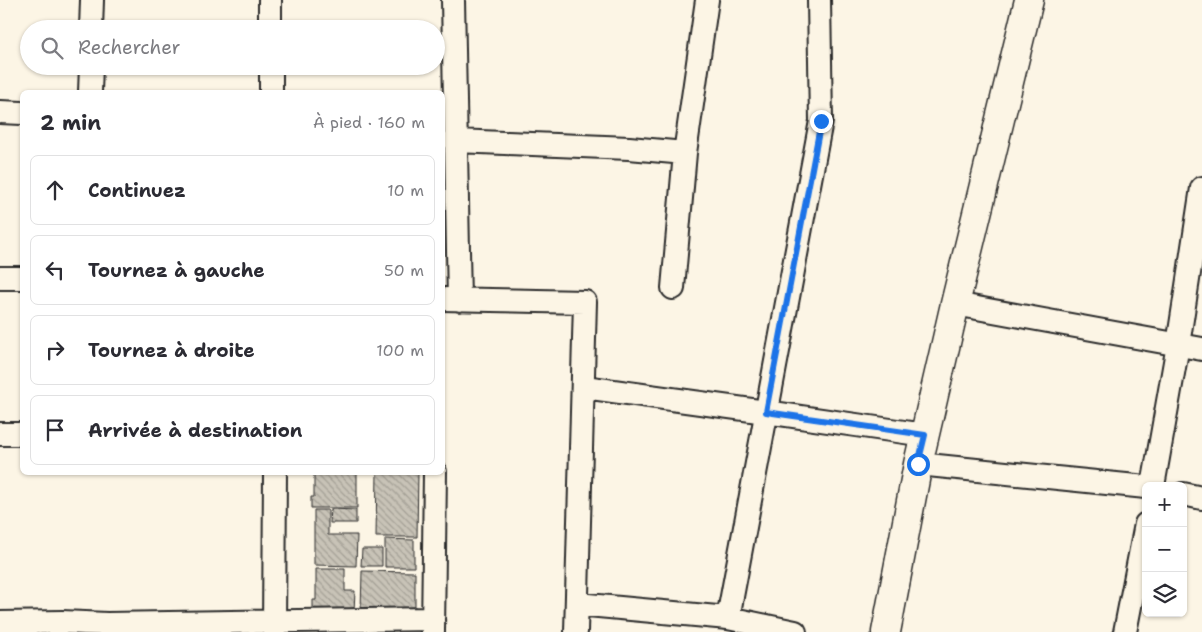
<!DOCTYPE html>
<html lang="fr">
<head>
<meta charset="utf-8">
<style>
	:root { --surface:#fff; --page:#f7f7f7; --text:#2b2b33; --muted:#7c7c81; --line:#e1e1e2 }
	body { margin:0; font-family:"Shantell Sans",sans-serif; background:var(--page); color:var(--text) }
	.controls { position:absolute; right:15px; bottom:15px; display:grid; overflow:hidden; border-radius:8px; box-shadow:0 1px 4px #0004 }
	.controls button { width:45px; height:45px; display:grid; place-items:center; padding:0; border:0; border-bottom:1px solid var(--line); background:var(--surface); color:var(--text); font:25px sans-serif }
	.stop { position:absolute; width:15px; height:15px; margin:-11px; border:4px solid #1a73e8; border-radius:50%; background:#fff }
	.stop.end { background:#1a73e8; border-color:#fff; box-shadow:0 1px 5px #0008 }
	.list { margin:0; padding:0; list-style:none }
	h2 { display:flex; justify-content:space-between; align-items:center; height:65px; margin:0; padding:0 20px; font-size:21px }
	h2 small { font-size:16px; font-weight:400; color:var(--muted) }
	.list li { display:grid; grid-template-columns:32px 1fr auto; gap:15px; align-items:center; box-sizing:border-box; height:70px; margin:0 10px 10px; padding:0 10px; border:1px solid var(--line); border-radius:8px }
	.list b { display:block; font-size:19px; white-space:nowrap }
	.list em { font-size:16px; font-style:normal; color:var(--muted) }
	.icon { flex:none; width:28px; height:28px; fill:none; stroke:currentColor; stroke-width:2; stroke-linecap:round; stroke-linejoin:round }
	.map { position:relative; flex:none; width:1202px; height:632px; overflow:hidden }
	.search { position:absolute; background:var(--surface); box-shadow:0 1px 4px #0004; left:20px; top:20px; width:425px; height:55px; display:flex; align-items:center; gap:12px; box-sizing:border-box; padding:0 18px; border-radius:28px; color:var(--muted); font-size:19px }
	.panel { position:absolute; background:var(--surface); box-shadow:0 1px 4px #0004; left:20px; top:90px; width:425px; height:385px; border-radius:8px }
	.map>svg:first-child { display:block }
</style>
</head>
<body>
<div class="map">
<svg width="1202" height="632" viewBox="0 0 1202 632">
	<defs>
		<pattern id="building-back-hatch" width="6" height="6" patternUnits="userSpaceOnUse" patternTransform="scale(1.25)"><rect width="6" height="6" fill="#c8c3b7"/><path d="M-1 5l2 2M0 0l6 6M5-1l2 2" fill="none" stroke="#a39f95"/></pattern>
	</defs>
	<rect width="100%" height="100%" fill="#fcf5e5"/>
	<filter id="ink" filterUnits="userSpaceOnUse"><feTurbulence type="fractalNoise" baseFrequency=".02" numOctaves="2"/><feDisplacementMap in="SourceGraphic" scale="10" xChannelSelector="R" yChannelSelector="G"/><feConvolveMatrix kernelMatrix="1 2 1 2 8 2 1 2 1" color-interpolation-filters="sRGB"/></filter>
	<g filter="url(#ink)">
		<path fill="url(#building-back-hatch)" stroke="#2b2b2b" d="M314 472H357V508H311V497H314Z
			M377 472H418L417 537H376Z
			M331 509 356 510V523H330Z
			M314 510H328V535H357L356 566 314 565Z
			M385 539 414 540V567H385Z
			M362 549H382V566H361Z
			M316 569H345V591H355L354 611 313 610V600H316Z
			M362 571 415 572V612L361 611Z"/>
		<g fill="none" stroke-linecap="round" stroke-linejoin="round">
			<defs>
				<path id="minor" d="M270 0V29
					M453 0 459 300
					M91 29 92 0
					M271 66V92
					M90 92 91 66
					M0 112 22 113
					M456 141 629 148 685 153
					M0 278H22
					M673 288 685 153 707 0
					M442 299 585 302 576 632
					M955 304 1202 349
					M584 387 766 412 925 435
					M0 434H22
					M918 464 1146 487
					M1153 486 1178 345 1202 188
					M1183 494 1202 498
					M577 604 728 618 795 632
					M728 618 821 121 819 0
					M0 623 62 622 107 624
					M107 632V624L433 619
					M274 632 275 472
					M433 632 435 472
					M1125 632 1146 524"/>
				<path id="tertiary" d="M886 632 918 464 955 304 1029 0"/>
			</defs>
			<use href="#minor" stroke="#2b2b2b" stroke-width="26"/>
			<use href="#tertiary" stroke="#2b2b2b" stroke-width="31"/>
			<use href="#minor" stroke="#fcf5e5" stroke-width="22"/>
			<use href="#tertiary" stroke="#fcf5e5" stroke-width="28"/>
		</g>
	</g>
	<g fill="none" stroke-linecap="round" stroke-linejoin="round" filter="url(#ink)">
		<path stroke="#1a73e8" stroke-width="6" d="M821 121 766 412 925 435 918 464"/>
	</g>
</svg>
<div class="controls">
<button>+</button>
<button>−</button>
<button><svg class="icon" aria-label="layers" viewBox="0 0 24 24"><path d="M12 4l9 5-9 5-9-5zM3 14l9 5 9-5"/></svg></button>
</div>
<div class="stop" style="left:918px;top:464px"></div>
<div class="stop end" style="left:821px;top:121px"></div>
<div class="search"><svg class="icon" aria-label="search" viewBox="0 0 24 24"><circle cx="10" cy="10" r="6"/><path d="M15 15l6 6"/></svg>Rechercher</div>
<section class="panel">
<h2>2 min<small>À pied · 160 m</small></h2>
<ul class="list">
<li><svg class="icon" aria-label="ahead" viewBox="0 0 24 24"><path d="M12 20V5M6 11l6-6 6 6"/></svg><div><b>Continuez</b></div><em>10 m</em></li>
<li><svg class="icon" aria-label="left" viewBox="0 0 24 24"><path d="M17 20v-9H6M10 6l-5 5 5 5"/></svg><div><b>Tournez à gauche</b></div><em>50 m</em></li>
<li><svg class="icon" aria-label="right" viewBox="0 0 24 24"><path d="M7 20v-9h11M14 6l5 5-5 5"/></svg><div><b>Tournez à droite</b></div><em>100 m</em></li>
<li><svg class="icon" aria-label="arrive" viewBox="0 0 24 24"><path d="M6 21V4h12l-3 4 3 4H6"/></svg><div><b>Arrivée à destination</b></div></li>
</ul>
</section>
</div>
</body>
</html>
